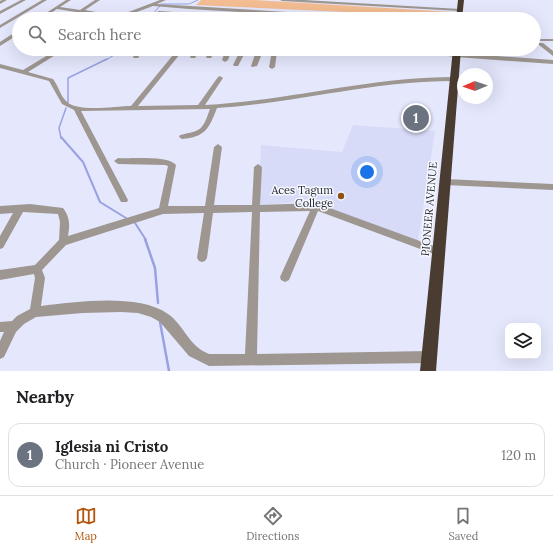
<!DOCTYPE html>
<html lang="en">
<head>
<meta charset="utf-8">
<style>
	:root { --surface:#fff; --page:#f2f2f2; --text:#202124; --muted:#757577; --line:#e0e0e0; --accent:#b45309 }
	body { margin:0; font-family:Lora,serif; background:var(--page); color:var(--text) }
	.controls { position:absolute; right:12px; bottom:12px; display:grid; overflow:hidden; border-radius:8px; box-shadow:0 4px 16px #0002 }
	.controls button { width:36px; height:36px; display:grid; place-items:center; padding:0; border:0; border-bottom:1px solid var(--line); background:var(--surface); color:var(--text); font:20px sans-serif }
	.compass { position:absolute; left:457px; top:68px; width:36px; height:36px; border-radius:50%; background:var(--surface); box-shadow:0 4px 16px #0002; rotate:268deg }
	.you { position:absolute; left:367px; top:172px; width:14px; height:14px; margin:-10px; border:3px solid #fff; border-radius:50%; background:#1a73e8; box-shadow:0 0 0 6px #1a73e833 }
	.badge { display:grid; place-items:center; width:26px; height:26px; border-radius:50%; background:var(--accent); color:#fff; font-size:13px; font-weight:700 }
	.pin { position:absolute; translate:-50% -50%; border:2px solid #fff; box-shadow:0 1px 4px #0006 }
	.list { margin:0; padding:0; list-style:none }
	h2 { display:flex; justify-content:space-between; align-items:center; height:52px; margin:0; padding:0 16px; font-size:17px }
	h2 small { font-size:13px; font-weight:400; color:var(--muted) }
	.list li { display:grid; grid-template-columns:26px 1fr auto; gap:12px; align-items:center; box-sizing:border-box; height:64px; margin:0 8px 8px; padding:0 8px; border:1px solid var(--line); border-radius:12px }
	.list b { display:block; font-size:15px; white-space:nowrap }
	.list p { margin:0; font-size:13px; white-space:nowrap; color:var(--muted) }
	.list em { font-size:13px; font-style:normal; color:var(--muted) }
	.icon { flex:none; width:22px; height:22px; fill:none; stroke:currentColor; stroke-width:2; stroke-linecap:round; stroke-linejoin:round }
	.map { position:relative; flex:none; width:553px; height:371px; overflow:hidden }
	.search { position:absolute; background:var(--surface); box-shadow:0 4px 16px #0002; left:12px; right:12px; top:12px; height:44px; display:flex; align-items:center; gap:10px; box-sizing:border-box; padding:0 14px; border-radius:22px; color:var(--muted); font-size:15px }
	.sheet { height:124px; background:var(--surface) }
	nav { display:flex; justify-content:space-around; align-items:center; box-sizing:border-box; height:56px; border-top:1px solid var(--line); background:var(--surface); font-size:11px; color:var(--muted) }
	nav a { display:grid; justify-items:center; gap:2px }
	nav .on { color:var(--accent) }
	.map>svg:first-child { display:block }
</style>
</head>
<body>
<div class="map">
<svg width="553" height="371" viewBox="0 0 553 371">
	<rect width="100%" height="100%" fill="#e5e8fd"/>
	<path fill="#d7dbf7" d="M353 125 435 131 418 241 305 201 258 206 261 145 342 152Z"/>
	<path fill="#f3bc92" d="M201 0H255L452 12V17L196 5Z"/>
	<g fill="none" stroke-linecap="round" stroke-linejoin="round">
		<path stroke="#9aa1e2" stroke-width="1" d="M161 4H189L198 0
			M148 19 160 6
			M106 60 124 49"/>
		<path stroke="#9aa1e2" stroke-width="1.5" d="M68 103V78L107 59
			M61 138 59 128 66 108"/>
		<path stroke="#9aa1e2" stroke-width="2" d="M61 137 83 162 100 202 126 218
			M135 223 146 240"/>
		<path stroke="#9aa1e2" stroke-width="2.5" d="M145 239 155 268 158 303
			M160 322 169 371"/>
		<path fill="#9e9791" fill-rule="evenodd" d="M2 0H7L0 4V1Z
			M21 0H26L0 14V11Z
			M42 0H47L0 28V25Z
			M66 0H71L60 7 80 10 95 0H100L85 10 118 16 160 0H166L157 4 384 18 386 19H360L189 9 153 6 118 19H112L114 18 57 9 42 19H37Z
			M280 0H304L460 9 462 10 460 11 282 1Z
			M159 11 261 18 263 19C228 19 192 18 157 13V12Z
			M17 31H19V34L0 46V42Z
			M534 39H553V41H534Z
			M539 43H543L553 51V56L539 45Z
			M58 49H65L28 72 53 79C58 85 60 95 66 101 77 113 115 106 131 106L178 49H184L138 106 198 105 218 77 220 76 223 78 205 105C287 101 370 77 453 77L456 79 453 81C373 81 296 103 217 108 209 129 205 137 182 139L179 137 180 135C202 130 202 131 210 109L81 111 128 200 127 202H121L74 110 62 104 49 81 0 68V64L23 70Z
			M138 49H144L138 58H134L133 57Z
			M148 49H154L149 53 146 51Z
			M195 49H201L195 58H191L190 57Z
			M211 49H217L211 58H207L206 57Z
			M226 49H232L228 60 225 62 222 60Z
			M241 49H247L238 66H234L233 65Z
			M257 49H337L334 51 307 53 277 51 275 67 272 69 269 67 272 51H263L257 66 252 67 251 66Z
			M405 49H420L456 53 553 60V64L456 57 408 51Z
			M218 144 222 147 214 205H252L254 167 258 164 262 167 260 205 316 203 439 248 442 249 444 252 442 255 439 256 318 211 289 280 285 282 281 280 280 277 310 211 260 212 257 354 429 351 433 353 435 357 433 361 429 363 209 366 189 356 160 322 151 317 138 313 121 312 83 313 36 317 24 324 16 332 4 357 0 359V341L4 332H0V322L12 321 17 316 30 309 35 278 34 274 0 280V270L35 265 59 240 60 222 58 214 23 212 3 248 0 249V236L13 213 0 214V206L30 204 63 208C70 217 70 226 68 236L159 208 168 166 165 165 118 164 114 161 118 158C131 159 168 155 176 165L168 206H205L214 147ZM252 212 245 354H209C188 346 185 326 168 314 138 293 76 302 41 306L45 278 42 270 66 245 163 214 204 213 197 258 199 261 202 262 205 261 207 258 213 213Z
			M445 179 553 184V190L445 185 442 184 441 182 442 180Z"/>
		<path fill="#4a3c31" fill-rule="evenodd" d="M458 0H464L462 19H456Z
			M453 49H461L436 371H420Z"/>
	</g>
	<circle fill="#8f5115" stroke="#f5f7ff" stroke-width="1.5" cx="341" cy="196" r="4"/>
	<g text-anchor="middle" stroke-width="3" stroke-linejoin="round" paint-order="stroke">
		<g font-size="11" fill="#292b32" stroke="#f5f7ff" text-anchor="end">
			<text x="333" y="194">Aces Tagum<tspan x="333" dy="13">College</tspan></text>
		</g>
		<g font-size="11" fill="#292b32" stroke="#f5f7ff">
			<text transform="translate(429 209) rotate(-85)" y="4">PIONEER AVENUE</text>
		</g>
	</g>
</svg>
<div class="controls">
<button><svg class="icon" aria-label="layers" viewBox="0 0 24 24"><path d="M12 4l9 5-9 5-9-5zM3 14l9 5 9-5"/></svg></button>
</div>
<svg class="compass" viewBox="-18 -18 36 36"><path d="M0-13l5 13h-10z" fill="#e53935"/><path d="M0 13l5-13h-10z" fill="#757577"/></svg>
<div class="you"></div>
<div class="pin badge" style="left:416px;top:118px;background:#6b7280">1</div>
<div class="search"><svg class="icon" aria-label="search" viewBox="0 0 24 24"><circle cx="10" cy="10" r="6"/><path d="M15 15l6 6"/></svg>Search here</div>
</div>
<section class="sheet">
<h2>Nearby<small></small></h2>
<ul class="list">
<li><span class="badge" style="background:#6b7280">1</span><div><b>Iglesia ni Cristo</b><p>Church · Pioneer Avenue</p></div><em>120 m</em></li>
</ul>
</section>
<nav>
<a class="on"><svg class="icon" aria-label="map" viewBox="0 0 24 24"><path d="M3 6l6-2 6 2 6-2v14l-6 2-6-2-6 2zM9 4v14M15 6v14"/></svg>Map</a>
<a><svg class="icon" aria-label="directions" viewBox="0 0 24 24"><path d="M12 3l9 9-9 9-9-9zM9 14v-3h6M13 9l2 2-2 2"/></svg>Directions</a>
<a><svg class="icon" aria-label="saved" viewBox="0 0 24 24"><path d="M7 4h10v16l-5-4-5 4z"/></svg>Saved</a>
</nav>
</body>
</html>
